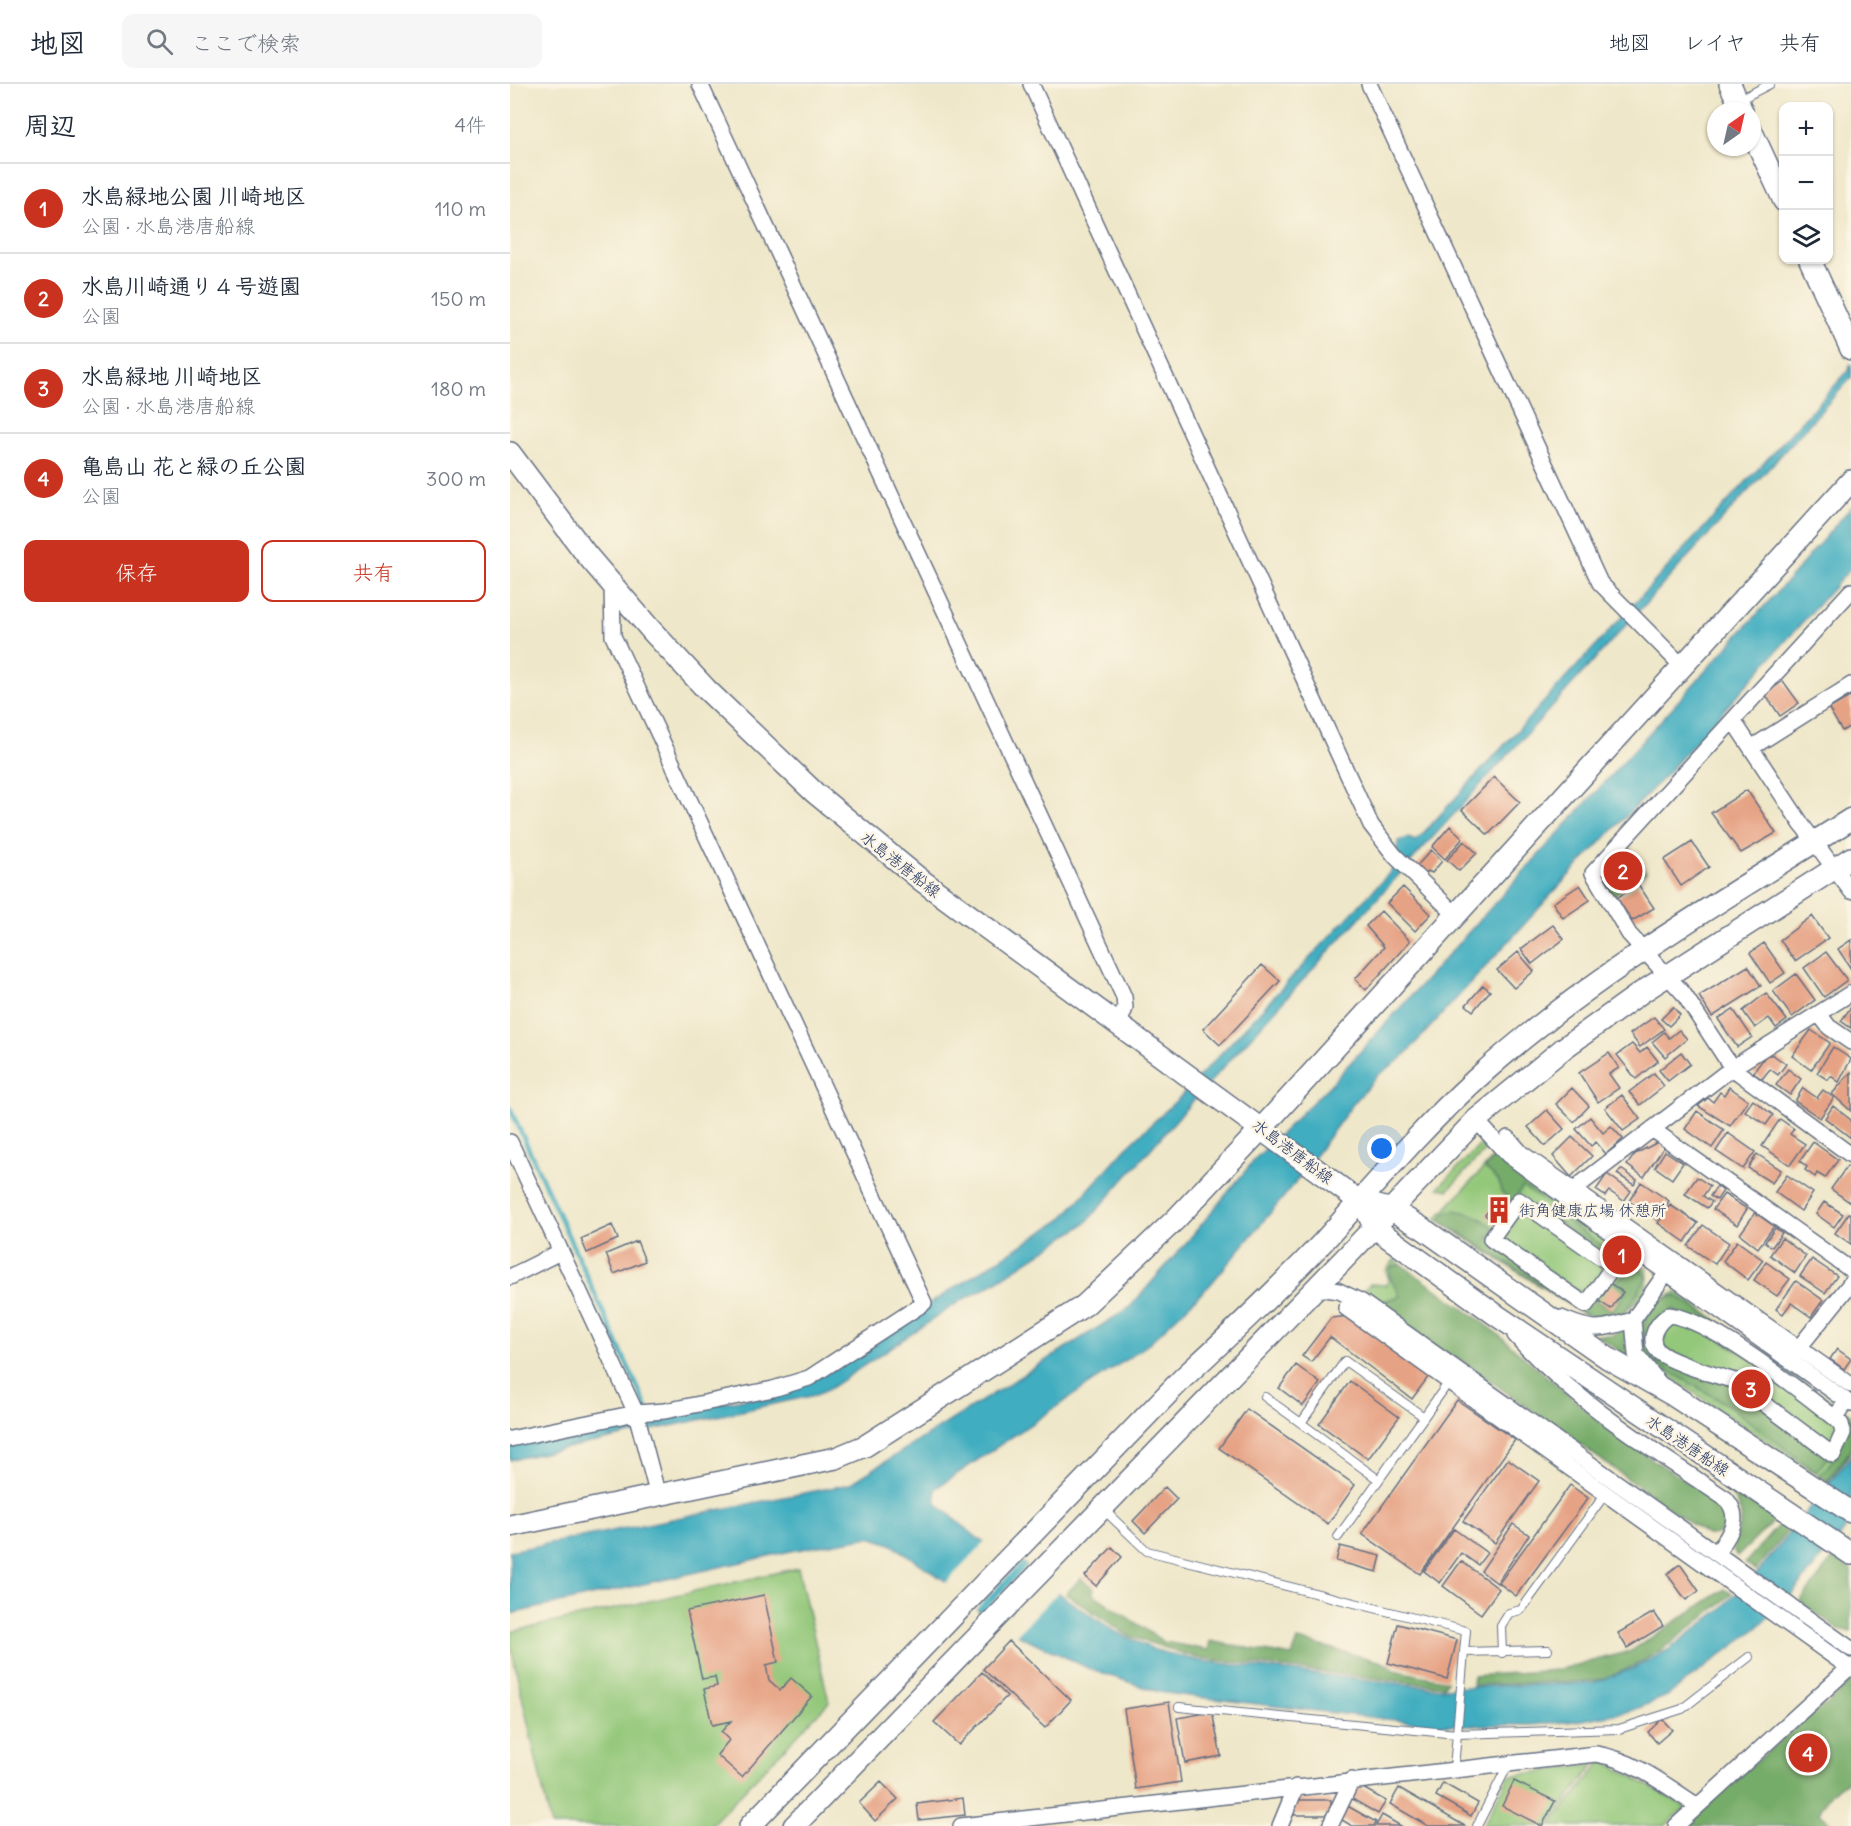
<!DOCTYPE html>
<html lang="ja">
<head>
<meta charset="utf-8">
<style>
	:root { --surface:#fff; --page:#f6f6f7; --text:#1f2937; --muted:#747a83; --line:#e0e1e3; --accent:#c8321e }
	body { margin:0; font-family:Delius,"Klee One",sans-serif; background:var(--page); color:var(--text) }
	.controls { position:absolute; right:18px; top:18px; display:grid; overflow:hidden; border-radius:12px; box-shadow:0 2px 4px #0004 }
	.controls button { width:54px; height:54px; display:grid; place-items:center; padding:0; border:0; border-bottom:2px solid var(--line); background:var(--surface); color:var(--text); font:30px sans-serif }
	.compass { position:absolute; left:1197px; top:18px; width:54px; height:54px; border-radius:50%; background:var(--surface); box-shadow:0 2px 4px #0004; rotate:34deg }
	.you { position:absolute; left:872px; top:1065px; width:21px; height:21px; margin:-15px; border:4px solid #fff; border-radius:50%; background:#1a73e8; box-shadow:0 0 0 9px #1a73e833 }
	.badge { display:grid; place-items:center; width:39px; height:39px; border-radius:50%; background:var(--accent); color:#fff; font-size:20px; font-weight:700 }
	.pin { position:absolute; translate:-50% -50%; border:3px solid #fff; box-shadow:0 2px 6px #0006 }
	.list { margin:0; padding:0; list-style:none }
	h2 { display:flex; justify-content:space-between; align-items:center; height:78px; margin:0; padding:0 24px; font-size:26px }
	h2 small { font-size:20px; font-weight:400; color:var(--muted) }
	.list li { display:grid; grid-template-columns:39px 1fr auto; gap:18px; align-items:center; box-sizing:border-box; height:90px; padding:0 24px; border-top:2px solid var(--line) }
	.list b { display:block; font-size:22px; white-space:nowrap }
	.list p { margin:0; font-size:20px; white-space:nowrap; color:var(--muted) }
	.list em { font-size:20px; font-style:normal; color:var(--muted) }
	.actions { display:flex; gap:12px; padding:18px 24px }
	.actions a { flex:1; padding:14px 0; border:2px solid var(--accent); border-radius:12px; text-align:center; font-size:21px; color:var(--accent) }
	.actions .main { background:var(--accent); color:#fff }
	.icon { flex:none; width:33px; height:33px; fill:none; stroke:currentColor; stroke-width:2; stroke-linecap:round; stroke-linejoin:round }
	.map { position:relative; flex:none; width:1341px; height:1742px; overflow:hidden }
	header { display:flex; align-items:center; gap:36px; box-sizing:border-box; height:84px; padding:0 30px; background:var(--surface); border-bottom:2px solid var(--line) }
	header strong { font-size:28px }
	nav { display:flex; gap:33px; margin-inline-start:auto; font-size:21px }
	.search { width:420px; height:54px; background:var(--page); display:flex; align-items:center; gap:15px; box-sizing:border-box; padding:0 21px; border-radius:12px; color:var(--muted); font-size:22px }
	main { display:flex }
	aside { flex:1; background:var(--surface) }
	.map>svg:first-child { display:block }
</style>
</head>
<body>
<header>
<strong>地図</strong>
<div class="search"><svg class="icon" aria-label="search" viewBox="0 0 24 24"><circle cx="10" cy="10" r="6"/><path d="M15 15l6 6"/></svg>ここで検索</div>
<nav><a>地図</a><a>レイヤ</a><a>共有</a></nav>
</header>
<main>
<aside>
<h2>周辺<small>4件</small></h2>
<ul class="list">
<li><span class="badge">1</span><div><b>水島緑地公園 川崎地区</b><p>公園 · 水島港唐船線</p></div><em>110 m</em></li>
<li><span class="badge">2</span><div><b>水島川崎通り４号遊園</b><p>公園</p></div><em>150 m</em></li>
<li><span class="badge">3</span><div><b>水島緑地 川崎地区</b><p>公園 · 水島港唐船線</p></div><em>180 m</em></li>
<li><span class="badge">4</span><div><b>亀島山 花と緑の丘公園</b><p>公園</p></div><em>300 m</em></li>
</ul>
<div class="actions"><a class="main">保存</a><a>共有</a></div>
</aside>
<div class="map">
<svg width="1341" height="1742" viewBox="0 0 1341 1742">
	<rect width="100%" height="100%" fill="#fcf5e5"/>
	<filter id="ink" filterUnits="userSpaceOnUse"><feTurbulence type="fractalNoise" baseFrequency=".0167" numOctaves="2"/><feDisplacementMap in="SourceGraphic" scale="12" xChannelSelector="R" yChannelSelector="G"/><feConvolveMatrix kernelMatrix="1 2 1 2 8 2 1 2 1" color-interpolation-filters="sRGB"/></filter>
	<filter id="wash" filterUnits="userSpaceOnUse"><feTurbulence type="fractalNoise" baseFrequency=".008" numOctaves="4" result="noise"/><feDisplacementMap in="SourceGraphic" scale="24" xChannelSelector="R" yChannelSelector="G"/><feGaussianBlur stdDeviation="1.35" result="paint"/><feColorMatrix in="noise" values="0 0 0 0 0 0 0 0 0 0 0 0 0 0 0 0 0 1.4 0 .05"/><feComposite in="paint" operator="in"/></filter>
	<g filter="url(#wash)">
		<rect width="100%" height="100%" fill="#efe7c9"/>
		<path fill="#93c779" stroke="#577b6c" stroke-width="1.5" d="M1117 760 1136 788 1102 812 1091 793V786Z
			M971 1060 979 1062 938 1106 928 1104Z
			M987 1070 1052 1116 1062 1133 1137 1186C1143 1207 1116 1232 1098 1237L1073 1230 926 1135Z
			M884 1176 892 1181 884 1182 880 1186V1193L890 1212 874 1217 869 1224 850 1211 860 1200 876 1201 879 1196 876 1187Z
			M1167 1208 1341 1331V1368L1318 1398 1138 1278 1131 1267 1129 1242 1150 1216Z
			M288 1484 319 1618 200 1742H41L0 1559V1548Z
			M1093 1676 1176 1723 1155 1742H1040Z
			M1085 1680 1037 1742H973L999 1692Z"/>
		<path fill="#76ac69" stroke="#486e64" stroke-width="1.5" d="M984 1073 1048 1122 1060 1139 1111 1175 1103 1178 1053 1143 1043 1124 1013 1103 1003 1117 991 1108 989 1097 975 1085Z
			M945 1126C961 1129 971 1133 984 1144L978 1154 1103 1227 1116 1207 1105 1199 1123 1185H1130L1137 1193C1119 1222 1115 1241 1077 1231L930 1136 937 1127Z
			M892 1181 977 1241 1089 1337 1128 1366 1207 1417C1219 1430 1220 1452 1197 1451L951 1276 934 1271 869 1224 874 1217 890 1212 880 1193V1185L884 1182Z
			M1166 1212 1219 1246 1313 1314 1309 1318 1163 1225 1139 1257 1239 1305 1319 1371 1306 1388 1216 1320 1138 1275C1125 1249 1135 1218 1166 1212Z
			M1119 1241 1115 1259 1123 1276 1086 1251H1102Z
			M1338 1333 1341 1335V1366L1317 1397 1310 1392 1322 1377Z
			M1211 1399 1267 1434 1227 1473C1215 1459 1236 1444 1230 1427 1227 1417 1219 1407 1211 1399Z
			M1272 1437 1281 1443 1246 1486 1235 1479Z
			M1324 1473 1341 1486V1548L1329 1545 1290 1518Z
			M571 1494 584 1505 582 1509 654 1558 698 1566 700 1557 782 1572 788 1556 872 1578 884 1586 937 1597 934 1602 688 1574 619 1552 556 1510Z
			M1215 1505 1222 1510C1180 1544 1138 1584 1084 1597L962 1601 963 1592 1047 1586 1121 1567Z
			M1341 1596V1696C1326 1701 1315 1715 1309 1729L1324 1742H1171L1307 1625 1317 1621Z"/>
		<path fill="#41adc0" stroke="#2e6e8f" stroke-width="1.5" d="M1341 279V294L680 1020 575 1140 476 1204 452 1216 319 1305 306 1311 0 1376V1362L116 1336 272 1308 421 1219 551 1136 616 1064 670 1013 885 783 888 757 898 754 906 757 1339 286Z
			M1341 423V484L1155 692 1063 787 891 975 868 991 843 1020 782 1103 700 1201 636 1262 425 1405 426 1419 471 1457 510 1477 559 1517 606 1548 642 1565 668 1572 691 1577 929 1604 1083 1599 1122 1585 1158 1566 1210 1526 1248 1488 1341 1372V1438L1282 1510 1247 1544 1157 1612 1121 1627 1067 1637 1021 1641H927L679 1612 649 1608 580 1585 507 1550 472 1530 441 1501 381 1460 360 1453 281 1467 0 1530V1467L340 1400 619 1224 676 1159 746 1074 821 1000 1288 485Z"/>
		<path fill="#efe7c9" d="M476 1457 512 1477 465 1526 434 1501Z
			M518 1482 550 1506 505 1552 472 1530Z"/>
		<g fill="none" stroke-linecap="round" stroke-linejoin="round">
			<path stroke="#41adc0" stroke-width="4.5" d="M0 1024 137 1324"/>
		</g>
		<g id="blocks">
			<path fill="#e6a284" d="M1273 597 1289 619 1270 632 1255 610Z
				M1341 612V642L1332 647 1319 625Z
				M984 693 1010 718 978 751 952 726Z
				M1237 706 1266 749 1231 769 1201 729Z
				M940 742 953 754 935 775 922 763Z
				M954 757 967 769 949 787 937 776Z
				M1182 758 1199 783 1171 802 1154 776Z
				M921 766 932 777 922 789 918 787 914 792 905 784Z
				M1128 800 1144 824 1122 837 1107 814Z
				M1070 801 1080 816 1053 834 1043 819Z
				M893 803 921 830 905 847 877 819Z
				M871 827 900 857 856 906 845 895 874 863 856 842Z
				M1302 832 1318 854 1285 877 1270 856Z
				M1043 841 1054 855 1022 880 1011 865Z
				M1341 856V885L1328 865Z
				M1254 859 1275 889 1260 899 1240 869Z
				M1008 868 1024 887 1004 904 987 886Z
				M1316 868 1337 896 1314 913 1294 884Z
				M752 881 770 897 710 961 693 945Z
				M1238 882 1251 902 1202 933 1189 912Z
				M1286 890 1305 916 1282 933 1263 907Z
				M973 901 980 907 963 927 956 921Z
				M1256 909 1277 936 1266 944 1259 934 1245 944 1233 927Z
				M1163 923 1170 931 1159 942 1151 935Z
				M1341 923V944L1331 937Z
				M1223 925 1242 953 1227 963 1208 935Z
				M1144 933 1154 945 1130 963 1120 950Z
				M1169 946 1177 955 1155 973 1142 958 1154 948 1159 954Z
				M1301 946 1320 959 1301 986 1282 972Z
				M1122 960 1130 969 1137 963 1148 977 1126 995 1107 971Z
				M1323 963 1341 975 1329 998 1321 992 1318 996 1307 989Z
				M1171 968 1180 980 1158 997 1149 986Z
				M1099 969 1109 984 1099 990 1109 1004 1088 1018 1069 989Z
				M1256 971H1263L1276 980 1268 991 1260 985 1252 995 1243 989Z
				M1278 985 1291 995 1280 1011 1266 1001Z
				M1341 988V1027L1322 1010Z
				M1144 989 1154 1002 1130 1021 1119 1008Z
				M1219 1003 1238 1016 1220 1042 1188 1022 1198 1014 1203 1018 1210 1008 1214 1011Z
				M1062 1004 1079 1022 1064 1038 1046 1020Z
				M1293 1004 1307 1014 1313 1006 1324 1014 1310 1034 1285 1017Z
				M1112 1011 1130 1035 1113 1047 1095 1024Z
				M1243 1016 1263 1031 1256 1041 1235 1027Z
				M1323 1022 1341 1036V1054L1315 1034Z
				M1037 1026 1054 1045 1035 1062 1018 1043Z
				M1187 1027 1214 1046 1202 1064 1175 1045Z
				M1080 1033 1093 1049 1101 1042 1113 1055 1096 1070 1086 1058 1081 1062 1066 1045Z
				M1270 1035 1284 1045 1280 1050 1295 1060 1280 1081 1252 1062Z
				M1218 1049 1245 1068 1233 1085 1206 1067Z
				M1062 1053 1082 1072 1061 1093 1043 1072Z
				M1148 1058 1154 1063 1134 1093 1117 1081 1125 1070Z
				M1303 1058 1328 1076 1315 1094 1307 1089 1305 1093 1295 1086 1297 1083 1290 1077Z
				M1155 1067 1173 1079 1162 1095 1145 1083Z
				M1247 1070 1271 1086 1262 1099 1238 1084Z
				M1337 1082 1341 1085V1119L1321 1105Z
				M1111 1085 1127 1096 1124 1101 1107 1090Z
				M1097 1090 1121 1107 1114 1117 1099 1107 1095 1112 1086 1106Z
				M1277 1091 1303 1109 1291 1127 1265 1108Z
				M1187 1093 1200 1102 1193 1112 1202 1118 1197 1124 1175 1110Z
				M1131 1098 1159 1117 1147 1136 1119 1117Z
				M1207 1102 1213 1107 1207 1116 1200 1112Z
				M1214 1110 1237 1125 1227 1141 1203 1125Z
				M991 1111 1002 1120 986 1140 975 1131Z
				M1314 1118 1333 1130 1324 1143 1306 1130Z
				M1160 1121 1188 1139 1175 1158 1148 1139Z
				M1245 1129 1264 1142 1248 1164 1230 1150Z
				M1339 1129 1341 1130V1160L1325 1149Z
				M102 1141 108 1155 77 1169 71 1155Z
				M1193 1141 1219 1159 1205 1180 1178 1162Z
				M1265 1144 1272 1149 1262 1163 1255 1158Z
				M1272 1154 1296 1172 1285 1189 1260 1171Z
				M127 1157 135 1177 104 1190 96 1170Z
				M1227 1157 1253 1176 1238 1196 1213 1177Z
				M1302 1175 1327 1192 1315 1209 1290 1192Z
				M1256 1178 1280 1195 1267 1212 1244 1196Z
				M1286 1197 1313 1216 1301 1233 1281 1219 1273 1230 1266 1225Z
				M1101 1200 1113 1208 1101 1225 1089 1217Z
				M840 1232 919 1292 902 1315 820 1253 801 1278 792 1272 821 1234Z
				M1327 1265 1341 1275 1334 1285 1320 1275Z
				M786 1281 810 1299 793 1322 769 1304Z
				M840 1297 889 1333 858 1375 809 1340Z
				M947 1316 1005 1356 910 1490 852 1450Z
				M737 1325 845 1401 818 1440 709 1364Z
				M998 1375 1029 1397 985 1459 953 1437Z
				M1060 1401 1078 1414 1006 1512 989 1499Z
				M655 1403 667 1415 635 1449 623 1437Z
				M1003 1440 1019 1451 987 1499 971 1487Z
				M944 1445 977 1469 968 1481 951 1469 930 1499 914 1487Z
				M830 1462 871 1472 867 1488 826 1477Z
				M602 1463 612 1473 586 1502 575 1492Z
				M951 1477 989 1505 971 1530 933 1502Z
				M1170 1480 1189 1507 1176 1516 1157 1490Z
				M254 1511 268 1578 256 1581 259 1596 270 1606 281 1594 302 1612 232 1693 207 1671 219 1656 211 1648 221 1637 202 1641 194 1605 207 1602 205 1593 192 1595 177 1527Z
				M1144 1528 1153 1542 1117 1564 1108 1549Z
				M888 1540 947 1556 937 1595 878 1579Z
				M499 1557 561 1616 535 1644 473 1585Z
				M472 1588 497 1612 449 1661 424 1638Z
				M659 1618 671 1698 626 1705 614 1625Z
				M702 1628 711 1672 675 1679 667 1634Z
				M1152 1635 1162 1646 1147 1659 1138 1648Z
				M1004 1697 1045 1717 1032 1742 992 1722Z
				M371 1698 388 1715 365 1737 349 1719Z
				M844 1699 876 1717 868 1730 837 1712Z
				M933 1699 968 1719 961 1732 926 1712Z
				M889 1704 955 1742H918L880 1720Z
				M453 1714 455 1731 409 1736 407 1720Z
				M784 1716H821V1731H784Z
				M834 1720 866 1738 864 1742H842L827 1733Z
				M872 1731 891 1742H866Z"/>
		</g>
	</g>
	<g filter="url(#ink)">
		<use href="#blocks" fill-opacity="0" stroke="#656f83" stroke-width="1.5"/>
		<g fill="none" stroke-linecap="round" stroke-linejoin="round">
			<defs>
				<path id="lane" d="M1229 16 1260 0
					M755 1313 791 1339 835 1277 914 1333
					M791 1339 869 1396
					M593 1425 637 1467 956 1547 954 1568 1038 1566
					M828 1453 941 1295
					M992 1569 991 1542 999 1529 1011 1526 1096 1409
					M669 1623 947 1650 1109 1645 1172 1625 1239 1573
					M944 1684 954 1568
					M967 1742 998 1681"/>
				<path id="street" d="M190 0 614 913 615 924 609 940
					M521 0 861 741 885 772 946 831
					M859 0 1090 499 1172 582
					M1341 507 1083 789 1119 850 1173 909 1222 984 1341 1071
					M1224 638 1292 741 1341 807
					M1241 664 1341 601
					M1309 930 1319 943 1341 958
					M966 1036 998 1071 1059 1116 1070 1127 1341 1320
					M1142 1045 1341 1186
					M998 1054 1011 1069 1341 1301
					M0 1058 126 1329 148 1412
					M1061 1113 1072 1099 1222 984 1341 909
					M1009 1116 1103 1182 1076 1221 981 1155Z
					M0 1193 50 1168
					M806 1204 829 1207 852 1218 1341 1565
					M836 1224 1341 1585
					M1051 1234C1084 1248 1090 1246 1123 1236L1126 1270 1149 1299
					M1123 1236 1156 1189
					M1005 1251C1065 1318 1142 1365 1216 1415 1233 1434 1219 1451 1207 1469
					M1283 1271 1341 1199
					M1325 1334 1331 1340 1333 1349 1323 1371 1244 1312 1241 1302C1221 1295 1160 1280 1148 1267 1136 1254 1148 1238 1159 1231 1201 1235 1290 1307 1325 1334L1331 1325
					M0 1355 126 1329 155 1327 263 1305 299 1294 414 1219 103 552 102 501
					M451 1742 1086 1670C1124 1676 1155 1701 1186 1721
					M770 1742 786 1703
					M820 1742 842 1696
					M1166 1742 1341 1582"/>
				<path id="secondary" d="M1220 0 1232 27
					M1242 48 1274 117
					M1300 176 1341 265
					M0 369 76 470 141 546 196 605 305 709 411 796 849 1117 882 1126 912 1144 1096 1273 1161 1310 1341 1428
					M859 1132 865 1144 989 1233 1341 1470
					M0 1442 326 1374 355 1362 575 1221 666 1135 752 1044 1341 397
					M240 1742 673 1294C721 1250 768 1205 813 1158 863 1103 910 1046 965 996 1078 893 1213 816 1341 735
					M284 1742 837 1172 966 1036 1054 964 1132 908 1341 774"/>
			</defs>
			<use href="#lane" stroke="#656f83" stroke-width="10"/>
			<use href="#street" stroke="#656f83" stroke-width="18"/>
			<use href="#secondary" stroke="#656f83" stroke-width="24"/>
			<use href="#lane" stroke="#fff" stroke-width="8"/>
			<use href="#street" stroke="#fff" stroke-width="15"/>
			<use href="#secondary" stroke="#fff" stroke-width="21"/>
		</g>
	</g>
	<defs>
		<symbol id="building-bare" viewBox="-9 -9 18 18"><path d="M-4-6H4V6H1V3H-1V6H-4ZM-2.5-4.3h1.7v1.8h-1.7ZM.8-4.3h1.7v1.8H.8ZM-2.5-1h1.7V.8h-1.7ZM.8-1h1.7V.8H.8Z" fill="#c8321e" stroke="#fcf5e5" stroke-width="2.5" paint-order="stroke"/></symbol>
	</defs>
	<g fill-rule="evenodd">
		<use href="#building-bare" x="970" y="1107" width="38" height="38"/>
	</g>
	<g text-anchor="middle" stroke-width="5" stroke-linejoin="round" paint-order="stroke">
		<g font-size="16" fill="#1b2f5e" stroke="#fcf5e5">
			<text transform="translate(391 780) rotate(38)" y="6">水島港唐船線</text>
			<text transform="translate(783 1067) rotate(37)" y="6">水島港唐船線</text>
			<text transform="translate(1178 1361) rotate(34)" y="6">水島港唐船線</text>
		</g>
		<g font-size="16" fill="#1b2f5e" stroke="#fcf5e5" text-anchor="start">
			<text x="1009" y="1132">街角健康広場 休憩所</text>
		</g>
	</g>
</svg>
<div class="controls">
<button>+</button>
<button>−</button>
<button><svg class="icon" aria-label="layers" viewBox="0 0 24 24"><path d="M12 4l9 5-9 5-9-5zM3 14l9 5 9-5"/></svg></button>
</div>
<svg class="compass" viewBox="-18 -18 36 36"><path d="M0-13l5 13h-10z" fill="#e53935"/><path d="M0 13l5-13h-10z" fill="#747a83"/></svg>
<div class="you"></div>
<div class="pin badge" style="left:1112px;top:1171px">1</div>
<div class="pin badge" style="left:1113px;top:787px">2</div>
<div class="pin badge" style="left:1241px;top:1305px">3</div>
<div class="pin badge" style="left:1298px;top:1669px">4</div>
</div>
</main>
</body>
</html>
